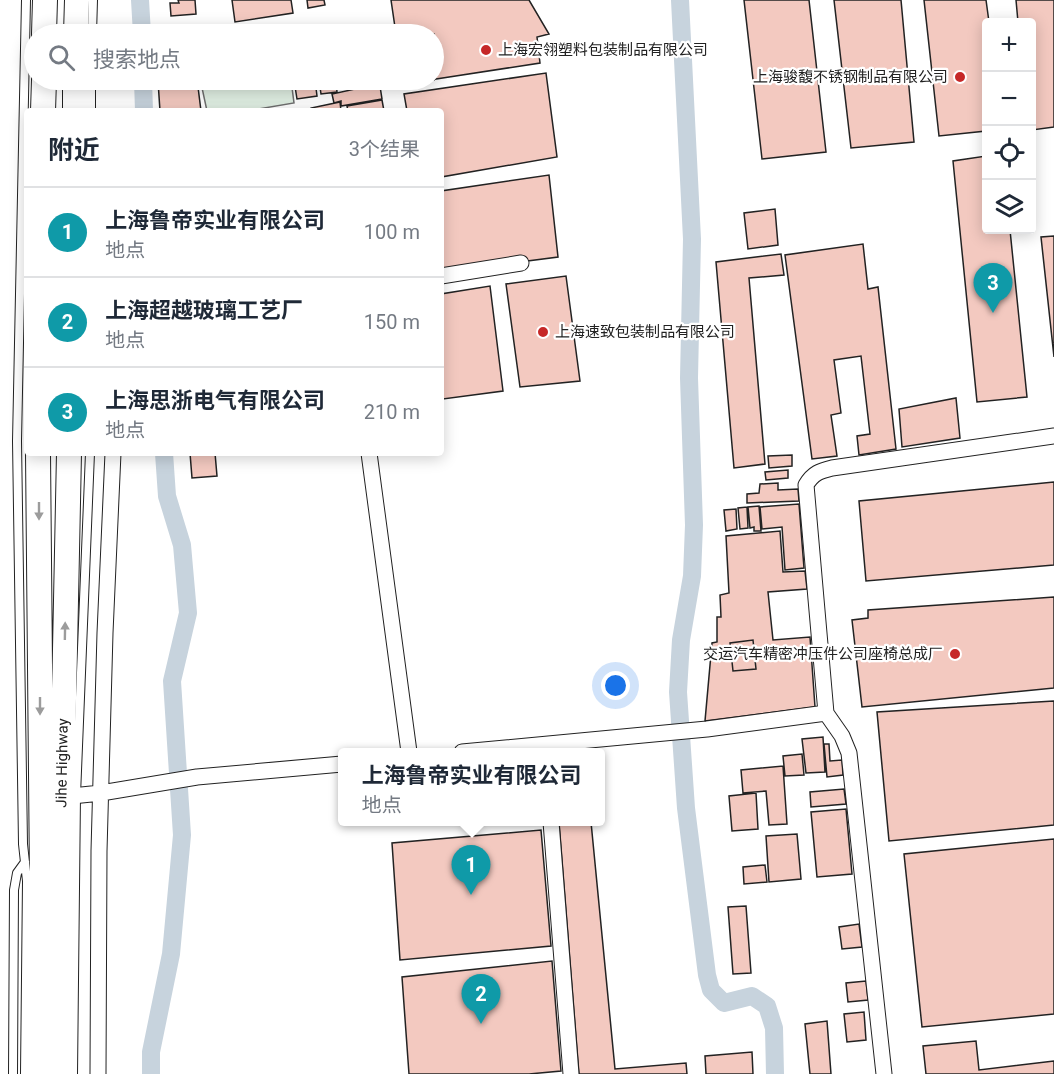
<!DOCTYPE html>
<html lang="zh">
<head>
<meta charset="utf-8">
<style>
	:root { --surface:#fff; --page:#f6f6f7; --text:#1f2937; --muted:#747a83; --line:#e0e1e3; --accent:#111827 }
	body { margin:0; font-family:Roboto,"Noto Sans SC",sans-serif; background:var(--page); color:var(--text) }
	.controls { position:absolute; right:18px; top:18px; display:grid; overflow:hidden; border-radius:6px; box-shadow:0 3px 15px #0003 }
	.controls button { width:54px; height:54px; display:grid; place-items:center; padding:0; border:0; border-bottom:2px solid var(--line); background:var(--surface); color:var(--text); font:30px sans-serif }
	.you { position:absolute; left:616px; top:686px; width:21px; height:21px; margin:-15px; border:4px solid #fff; border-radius:50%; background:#1a73e8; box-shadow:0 0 0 9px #1a73e833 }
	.badge { display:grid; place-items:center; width:39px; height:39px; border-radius:50%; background:var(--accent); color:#fff; font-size:20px; font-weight:700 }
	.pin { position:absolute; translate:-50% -50px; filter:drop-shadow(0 2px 3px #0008) }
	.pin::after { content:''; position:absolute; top:32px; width:21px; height:18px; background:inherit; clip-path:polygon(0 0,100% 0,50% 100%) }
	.popup { position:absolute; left:338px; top:748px; width:267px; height:78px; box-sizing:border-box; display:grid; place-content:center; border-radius:6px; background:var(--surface); filter:drop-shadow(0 2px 4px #0005); font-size:20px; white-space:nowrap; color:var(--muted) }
	.popup b { font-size:22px; color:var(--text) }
	.popup::after { content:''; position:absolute; left:50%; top:100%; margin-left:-12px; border:12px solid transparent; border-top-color:var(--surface) }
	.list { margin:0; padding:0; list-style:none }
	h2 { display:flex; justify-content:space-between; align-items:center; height:78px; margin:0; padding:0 24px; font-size:26px }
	h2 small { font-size:20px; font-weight:400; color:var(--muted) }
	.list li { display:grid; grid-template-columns:39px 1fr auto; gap:18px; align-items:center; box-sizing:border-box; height:90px; padding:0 24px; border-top:2px solid var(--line) }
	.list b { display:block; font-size:22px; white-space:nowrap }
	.list p { margin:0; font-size:20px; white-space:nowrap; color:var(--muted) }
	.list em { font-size:20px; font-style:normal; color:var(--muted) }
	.icon { flex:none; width:33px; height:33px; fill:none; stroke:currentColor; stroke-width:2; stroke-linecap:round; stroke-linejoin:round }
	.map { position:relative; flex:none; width:1054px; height:1074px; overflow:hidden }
	.search { position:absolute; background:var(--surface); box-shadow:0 3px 15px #0003; left:24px; top:24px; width:420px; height:66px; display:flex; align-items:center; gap:15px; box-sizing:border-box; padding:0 21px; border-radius:33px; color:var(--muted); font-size:22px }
	.panel { position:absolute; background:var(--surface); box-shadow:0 3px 15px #0003; left:24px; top:108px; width:420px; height:348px; border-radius:6px }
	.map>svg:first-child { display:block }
</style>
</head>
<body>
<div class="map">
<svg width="1054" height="1074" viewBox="0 0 1054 1074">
	<rect width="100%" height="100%" fill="#fff"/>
	<path fill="#e0efe3" stroke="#6f6f6f" stroke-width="1.5" d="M181 80H291L294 103 247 111H207L201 83 182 84Z"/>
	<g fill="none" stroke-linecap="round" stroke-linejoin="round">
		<path stroke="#c7d3dd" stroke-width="18" d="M140 0 142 34
			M680 0 692 239 689 378 694 525 692 576 681 640 678 692 686 808 707 975 711 990 724 1003 752 996 767 1006 774 1028 775 1074
			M143 80 144 111
			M151 1074V1052L171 954 182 835 172 681 188 613 182 545 167 496 164 453"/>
	</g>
	<path fill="#f3c9c0" stroke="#222" stroke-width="1.5" d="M178 0H195L196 14 171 16 170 3H179Z
		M232 0H291L293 13 235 22Z
		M307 0H324L325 5 308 8Z
		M391 0H529L549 34 537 37 540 63 404 84 403 80H434V34H396Z
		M744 0H809L826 152 762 159Z
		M834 0H901L914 142 851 148Z
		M924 0H986L989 22H986V131L939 136Z
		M1016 0H1054V127L1032 130V22H1018Z
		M546 73 557 157 441 177V111H407L404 94Z
		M175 80 177 88 198 87 201 111H160L158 81Z
		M294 80H315L317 96 297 99Z
		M319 80H336L337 92 321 94Z
		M360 80H379L382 99 341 106V101L334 103 332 94 360 88Z
		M382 100 384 111H348L347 106Z
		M340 102 341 111H311V108Z
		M986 156V230H1010L1027 397 977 402 953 161Z
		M549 175 558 257 441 272V191Z
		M775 209 778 245 748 249 744 213Z
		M1054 236V357L1041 237Z
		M863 244 868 289 878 287 896 449 859 455 857 436 870 434 861 356 834 360 841 413 831 415 837 456 812 459 785 255Z
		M781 254 784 275 749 278 765 464 734 468 716 262Z
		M566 276 580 381 520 387 506 284Z
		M490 286 503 391 443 399 441 382V294Z
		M956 398 960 438 902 447 899 409Z
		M190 453H215L217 476 192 478Z
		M792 455V466L769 468 768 456Z
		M788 470V478L766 480 765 472Z
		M1054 482V565L866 581 859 501Z
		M778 483V490L798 489 799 501 747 503V494L759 493 760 484Z
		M799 504 804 568 785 570 782 527 762 529 760 507Z
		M759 506 761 531H754V527L750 528 748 507Z
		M747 507 748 528 740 529 738 508Z
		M736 509 737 529 726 531 724 510Z
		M780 531 783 572 805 571 807 589 768 592 773 640 810 637 815 707 705 721 712 643 717 642V617H721L720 595 729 593 726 536Z
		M1054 597V688L862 707 852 620 868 618V610Z
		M753 640 756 669 733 671 730 643Z
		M1054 701V825L889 841 877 712Z
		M823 737 825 772 806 773 802 739Z
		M824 744H829L830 761 842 760 843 775 827 777Z
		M802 754 804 775 785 776 783 756Z
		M783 766 787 824 769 825 766 791 743 793 741 770Z
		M844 789 846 804 811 807 810 792Z
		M756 793 758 829 732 831 729 796Z
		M846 809 852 874 817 877 811 812Z
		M559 822H591L615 1069 686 1063 687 1074H579Z
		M541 830 551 946 400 960 392 843Z
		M797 834 801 879 769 882 766 836Z
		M1054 839V1014L922 1027 904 854Z
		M765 865 767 882 744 884 743 867Z
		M746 906 751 973 733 974 728 907Z
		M859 924 862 947 842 949 839 927Z
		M552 961 561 1071 529 1074H409L402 977Z
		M866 981 868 1000 848 1002 846 983Z
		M864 1012 866 1040 847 1042 844 1014Z
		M827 1021 831 1074H810L805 1024Z
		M976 1041 979 1070 1054 1061V1074H926L923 1046Z
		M752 1052 753 1074H706L705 1056Z"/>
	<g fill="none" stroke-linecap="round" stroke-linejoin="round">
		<defs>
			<path id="lane" d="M92 34 93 0
				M91 111V80
				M13 1074 14 890 17 873 25 862
				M25 1074 27 881 23 844 17 441 26 0
				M73 1074 76 795 90 453"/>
			<path id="street" d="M441 276 521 263
				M369 453 409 752
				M462 752 707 729 826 713
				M62 797 101 793 197 777 342 764
				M551 822 571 1074
				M98 1074 99 851 105 633 113 453
				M884 1074 849 753 842 736 826 713 806 485C813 473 820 471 832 468L1054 436"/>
			<path id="primary" d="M44 34 45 0
				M76 34 77 0
				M43 111 44 80
				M75 111V80
				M38 453 42 880 40 1074
				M60 1074 62 797 69 453"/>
		</defs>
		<use href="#lane" stroke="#222" stroke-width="10"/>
		<use href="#street" stroke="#222" stroke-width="17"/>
		<use href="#primary" stroke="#222" stroke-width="26"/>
		<use href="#lane" stroke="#fff" stroke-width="8"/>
		<use href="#street" stroke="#fff" stroke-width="15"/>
		<use href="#primary" stroke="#fff" stroke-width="24"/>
	</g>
	<defs><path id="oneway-solid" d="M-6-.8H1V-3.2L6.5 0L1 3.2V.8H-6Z" transform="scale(1.5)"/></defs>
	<g fill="#9c9c9c">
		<use href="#oneway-solid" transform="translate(39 511) rotate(90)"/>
		<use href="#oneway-solid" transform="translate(65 631) rotate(-89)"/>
		<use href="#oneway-solid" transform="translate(40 706) rotate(90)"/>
	</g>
	<g fill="#c62828" stroke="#fff" stroke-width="2">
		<circle cx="486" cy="50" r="6"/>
		<circle cx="960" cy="77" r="6"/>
		<circle cx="543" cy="332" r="6"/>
		<circle cx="955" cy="654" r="6"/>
	</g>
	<g text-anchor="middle" stroke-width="4.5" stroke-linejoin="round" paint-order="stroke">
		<g font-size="15" fill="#222" stroke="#fff" text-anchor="start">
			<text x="498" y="55">上海宏翎塑料包装制品有限公司</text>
			<text x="948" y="82" text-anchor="end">上海骏馥不锈钢制品有限公司</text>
			<text x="555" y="337">上海速致包装制品有限公司</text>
			<text x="943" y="659" text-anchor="end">交运汽车精密冲压件公司座椅总成厂</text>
		</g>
		<g font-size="15" fill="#222" stroke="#fff">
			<text transform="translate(62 763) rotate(-89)" y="5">Jihe Highway</text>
		</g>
	</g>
</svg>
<div class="controls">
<button>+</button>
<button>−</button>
<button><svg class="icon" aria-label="locate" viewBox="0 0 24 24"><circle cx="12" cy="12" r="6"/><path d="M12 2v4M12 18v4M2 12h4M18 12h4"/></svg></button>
<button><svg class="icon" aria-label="layers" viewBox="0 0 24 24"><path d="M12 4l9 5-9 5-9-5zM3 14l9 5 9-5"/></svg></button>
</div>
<div class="you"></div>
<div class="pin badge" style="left:471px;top:895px;background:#0f9aa8">1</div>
<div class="popup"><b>上海鲁帝实业有限公司</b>地点</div>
<div class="pin badge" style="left:481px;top:1024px;background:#0f9aa8">2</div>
<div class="pin badge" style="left:993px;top:313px;background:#0f9aa8">3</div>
<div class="search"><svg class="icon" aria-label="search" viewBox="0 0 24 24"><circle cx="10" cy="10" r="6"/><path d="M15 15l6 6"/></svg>搜索地点</div>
<section class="panel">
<h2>附近<small>3个结果</small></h2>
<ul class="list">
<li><span class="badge" style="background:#0f9aa8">1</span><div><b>上海鲁帝实业有限公司</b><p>地点</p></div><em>100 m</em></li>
<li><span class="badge" style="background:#0f9aa8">2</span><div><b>上海超越玻璃工艺厂</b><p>地点</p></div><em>150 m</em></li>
<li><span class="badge" style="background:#0f9aa8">3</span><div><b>上海思浙电气有限公司</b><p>地点</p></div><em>210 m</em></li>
</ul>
</section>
</div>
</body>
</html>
